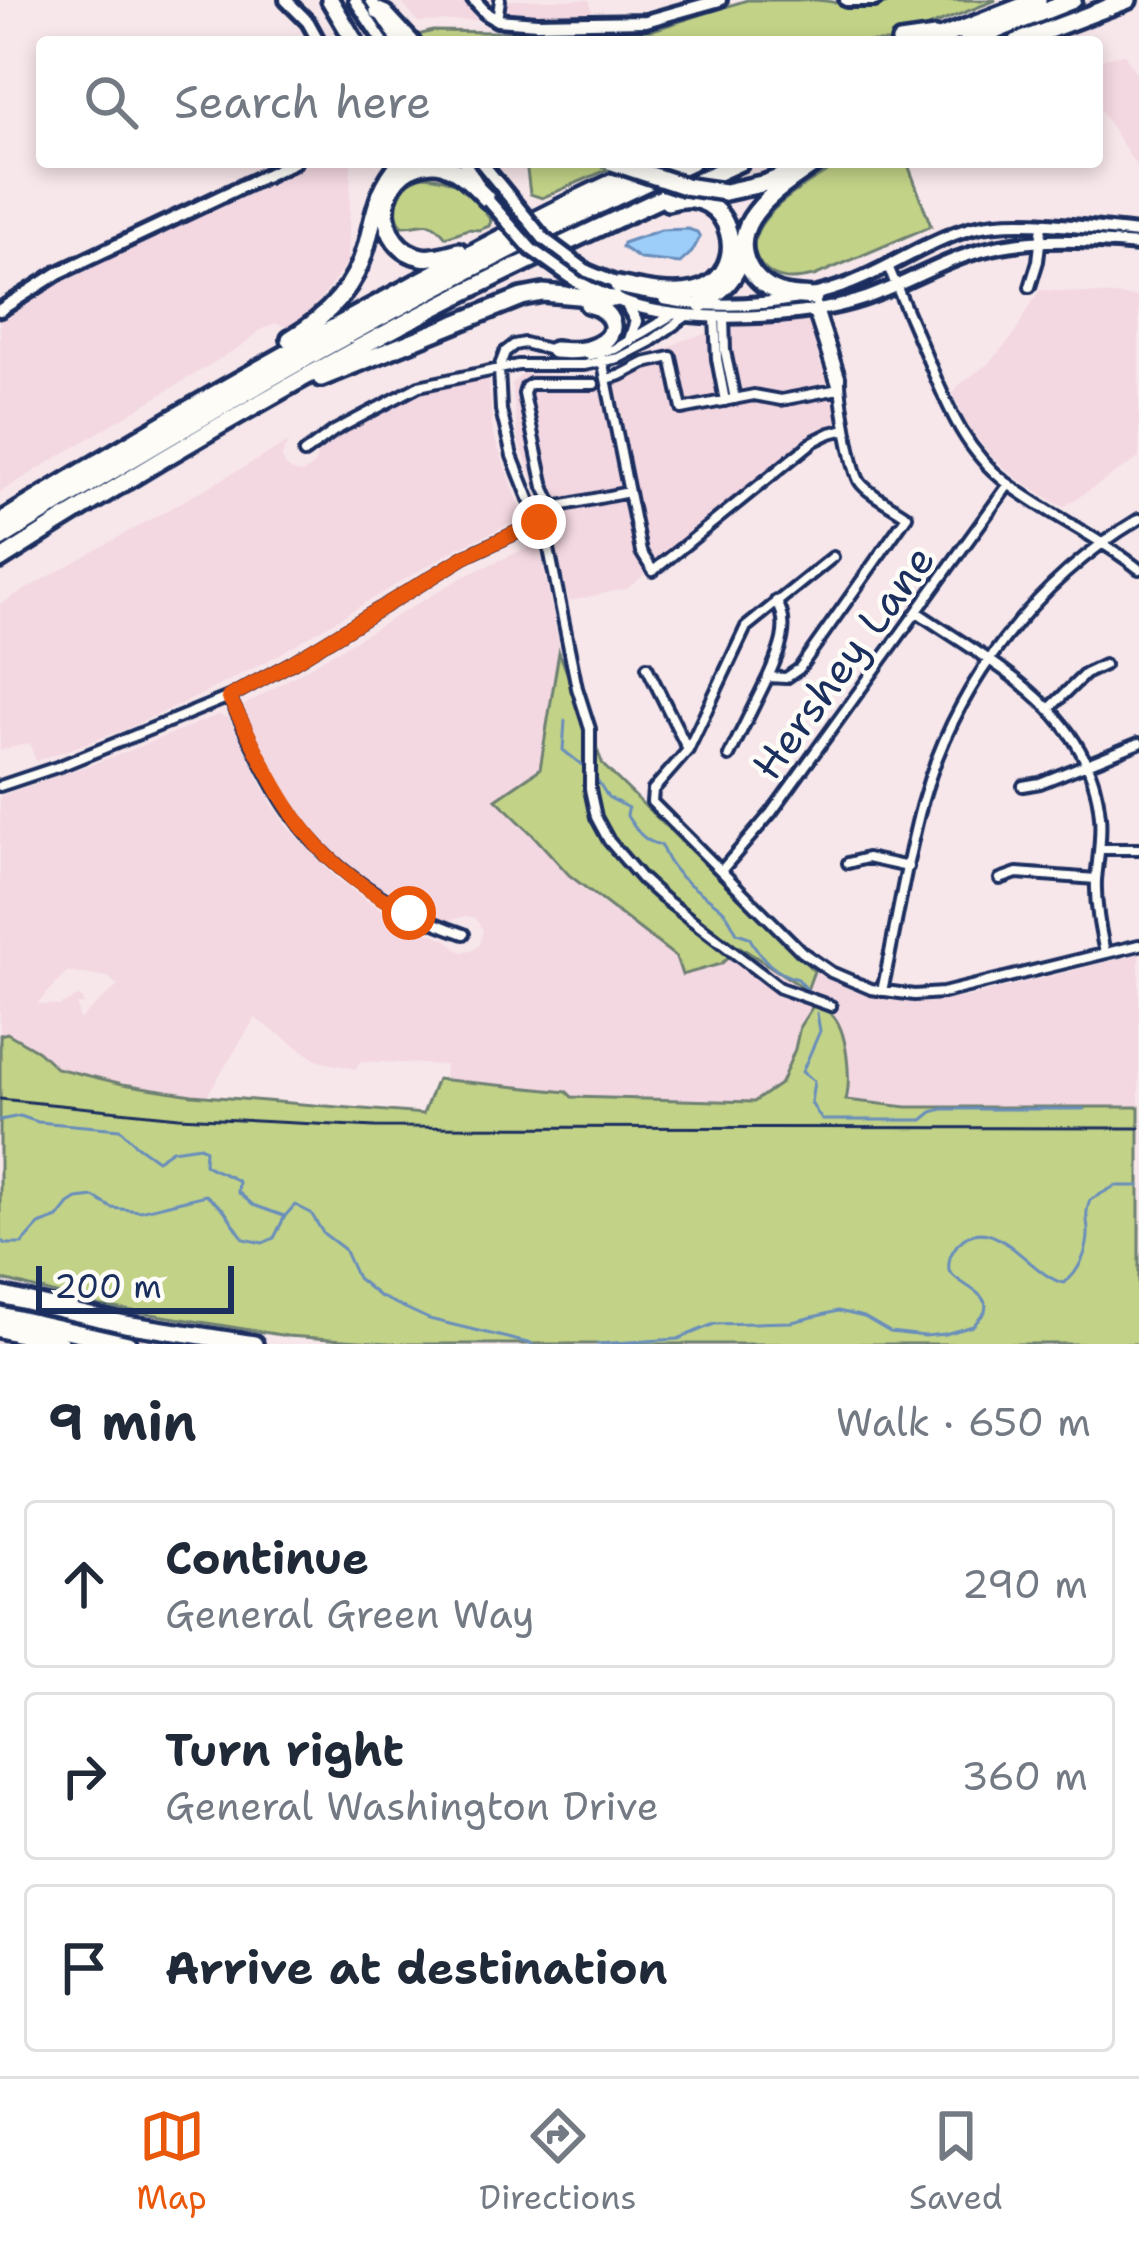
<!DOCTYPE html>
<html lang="en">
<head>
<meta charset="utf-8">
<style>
	:root { --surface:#fff; --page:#f6f6f7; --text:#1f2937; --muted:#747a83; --line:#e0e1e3; --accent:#ea580c }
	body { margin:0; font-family:"Shantell Sans",sans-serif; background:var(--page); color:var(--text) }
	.scale { position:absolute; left:36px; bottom:30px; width:198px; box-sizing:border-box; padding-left:12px; border:6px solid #1b2f5e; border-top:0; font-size:33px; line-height:42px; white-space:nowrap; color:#1b2f5e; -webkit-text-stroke:9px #fdfcf7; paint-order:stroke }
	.stop { position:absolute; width:36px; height:36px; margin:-27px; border:9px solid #ea580c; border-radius:50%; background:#fff }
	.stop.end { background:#ea580c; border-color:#fff; box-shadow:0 3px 12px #0008 }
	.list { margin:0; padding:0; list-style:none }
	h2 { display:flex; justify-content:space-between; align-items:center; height:156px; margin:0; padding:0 48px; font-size:51px }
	h2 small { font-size:39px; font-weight:400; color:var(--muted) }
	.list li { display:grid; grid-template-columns:78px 1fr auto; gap:36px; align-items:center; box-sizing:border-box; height:168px; margin:0 24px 24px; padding:0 24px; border:3px solid var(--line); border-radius:12px }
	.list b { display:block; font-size:45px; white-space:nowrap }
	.list p { margin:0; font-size:39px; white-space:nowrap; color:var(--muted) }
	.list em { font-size:39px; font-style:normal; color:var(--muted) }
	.icon { flex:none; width:66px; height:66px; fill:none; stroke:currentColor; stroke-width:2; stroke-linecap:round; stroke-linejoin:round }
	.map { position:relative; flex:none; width:1139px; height:1344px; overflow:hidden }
	.search { position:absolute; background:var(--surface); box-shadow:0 6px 18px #0003; left:36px; right:36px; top:36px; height:132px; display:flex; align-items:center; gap:30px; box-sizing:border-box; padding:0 42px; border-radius:12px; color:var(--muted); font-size:45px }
	.sheet { height:732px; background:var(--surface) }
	nav { display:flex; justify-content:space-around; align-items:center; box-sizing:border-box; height:168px; border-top:3px solid var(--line); background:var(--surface); font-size:33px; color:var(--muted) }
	nav a { display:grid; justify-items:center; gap:6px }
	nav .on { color:var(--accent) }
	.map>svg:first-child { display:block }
</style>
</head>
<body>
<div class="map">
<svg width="1139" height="1344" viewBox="0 0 1139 1344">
	<rect width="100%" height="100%" fill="#f7e6ea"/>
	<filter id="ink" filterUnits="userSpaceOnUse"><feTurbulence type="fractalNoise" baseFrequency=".00833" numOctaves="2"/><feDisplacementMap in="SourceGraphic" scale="24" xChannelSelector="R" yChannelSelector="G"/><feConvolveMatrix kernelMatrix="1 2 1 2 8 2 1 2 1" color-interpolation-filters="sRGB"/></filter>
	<g filter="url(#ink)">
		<path fill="#f3d7e1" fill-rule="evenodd" d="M400 0H463L477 20 418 22Z
			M508 0H589L593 14 522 17 505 15Z
			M1124 54 1139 78V170L1097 105V60Z
			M308 162 351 164 348 261 318 303V311L287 327 275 323 258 331 244 344 0 492V320L45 291Z
			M1040 290 1139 297V458L1063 507 1018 479 990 455 968 426 953 394 958 386 988 364 1011 339Z
			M810 322 820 365 826 364 832 393H835L840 418 837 427 814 437 628 588 569 601 551 526 518 440 512 384 523 373 590 379 604 376 632 366 682 341 724 328 760 323Z
			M488 374 493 435 522 512 517 521 457 548 271 659 196 697 128 728 36 761 30 743 0 750V604L289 442 284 449 282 458 286 467 294 472 302 473 310 469 315 463 317 454 335 438 432 387Z
			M532 546 540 551 568 689 601 762 621 785 796 959 823 977 856 992 890 1001 926 1003 964 998 1139 954V1106L444 1104 445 1065 360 1061 356 1069 319 1061 255 1018 207 1095H192L96 1077 0 1074V796L124 753 218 715 229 718 271 803 289 829 336 878 367 901 398 919 447 940 455 948 462 952 472 951 480 945 483 930 475 918 465 916 448 921 394 898 357 873 322 841 295 806 244 712 245 705 463 577ZM67 972 109 977 118 986 79 1020 77 1004H84L80 996 59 1006 37 1004Z"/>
		<path fill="#c2d287" stroke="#6e8072" stroke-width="3" d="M747 0C770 0 794 0 817 0 844 2 870 14 895 0H996L890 42H425L418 35 433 31 558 33 653 30Z
			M526 162H592L609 169 542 198 530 194Z
			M845 162H907L931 226 814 276C795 280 776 283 762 266 728 224 815 178 845 162Z
			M423 176C457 177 475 194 491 221L489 226 479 230 468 229 446 237C427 214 426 227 402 226 387 200 396 185 423 176Z
			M559 652 603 765 814 971 807 990 740 947 721 964 682 975 676 957 569 875 532 834 496 799 540 769Z
			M813 1006C819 1009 826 1010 831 1014 848 1028 851 1081 846 1100L907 1107H1139V1344H402L287 1336 101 1306 0 1279V1035L7 1033 38 1051 56 1068 123 1084 192 1095 423 1114 437 1079 567 1092 572 1097 754 1102 781 1083 795 1049 800 1026Z"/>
		<path fill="#9dcdf9" stroke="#698ebb" stroke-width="3" d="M688 229 697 232 700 237 692 252 680 263 640 259 622 247 623 243 661 230Z"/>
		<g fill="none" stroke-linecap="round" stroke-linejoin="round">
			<path stroke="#698ebb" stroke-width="3" d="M565 721 563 750 582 765
				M596 778 608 797 628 808 627 816C636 830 644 842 661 845 673 879 694 886 721 908 728 914 733 926 737 933L749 937C761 958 775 974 798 979L810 993
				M817 1013 820 1031 802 1072 814 1081 811 1103 822 1120H922L932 1112 942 1109H1084
				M0 1120 20 1116 38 1122 120 1129 136 1145 157 1160 172 1150 200 1146 205 1150 204 1164C212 1171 227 1173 239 1182L238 1192 253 1205 284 1216
				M0 1240 6 1244H22L39 1225 58 1218 69 1204 77 1199 94 1197 112 1208 140 1211 206 1195 224 1210 244 1239 263 1243 274 1238 285 1216 295 1205 311 1213 323 1233 344 1249 357 1278 379 1296 429 1319 532 1344
				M597 1344 678 1339 714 1324 792 1322 838 1311 864 1317 890 1332 925 1336 945 1334 973 1326 985 1312 986 1305C981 1289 959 1285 949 1271 948 1261 950 1254 957 1245 993 1205 1031 1278 1064 1283 1079 1273 1089 1249 1088 1230 1087 1218 1085 1212 1090 1200L1115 1186H1139"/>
			<defs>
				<path id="street" d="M497 20 500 0
					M888 266C901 298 915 329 928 360 948 407 965 451 1007 483 1049 515 1098 536 1139 569
					M1030 287 1038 261 1042 226
					M813 311 838 388
					M715 317 717 359 725 401
					M724 317 725 351 735 399
					M552 350 524 343 514 345 505 352 499 368 501 410 512 456 549 549 577 688 590 729V789L596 817 609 841 641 878 663 898 780 988 831 1006
					M601 354 641 552 653 571 814 441 830 433 846 429
					M590 355 615 349 672 315
					M607 379 621 375 644 363 671 357 682 409 754 395 781 400 839 389
					M594 384H531L526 387 524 394 544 487 554 507 629 492
					M304 453 334 431 419 386 518 365H584L619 358 650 342 688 315
					M917 612C994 665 1091 711 1100 816 1102 838 1098 858 1096 880 1095 905 1100 929 1105 953
					M647 667 688 750 653 790 652 802 802 952 831 972 871 989 914 995 943 993 1139 945
					M768 677C779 653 792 624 776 601
					M229 697C247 733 263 771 285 805 328 872 392 909 464 934
					M1050 708 1085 674 1104 665
					M688 750 746 627 833 557
					M729 756 768 677 786 678 799 669 907 516C896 508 867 493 860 482 852 471 839 392 840 377L814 297
					M0 786 60 766 229 697 293 662 466 556 539 522
					M1023 786 1040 783 1139 743
					M1100 849H1139
					M848 863 867 858 908 867
					M721 871 771 813 1009 484
					M1000 879 1017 873 1096 879
					M882 991C896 929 905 865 922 803 955 685 1034 582 1139 519"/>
				<path id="secondary" d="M286 0 308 22 319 42
					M355 0 383 42
					M371 0 399 42
					M474 0 487 14 497 20 537 23 646 21 720 0
					M846 0H875
					M464 162 478 184
					M481 162 517 206
					M587 271 623 286
					M576 281C595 291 614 300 635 306 697 323 803 319 863 299 907 284 946 258 992 248 1040 237 1090 241 1139 245
					M664 299C724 311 807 304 863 278 899 262 935 238 973 228 1019 216 1090 229 1139 233
					M628 307 636 321 630 340
					M0 310 58 273 294 162"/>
				<path id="highway" d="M330 0 355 42
					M378 11 385 14 411 42
					M900 42 935 37
					M929 42 1038 0
					M967 42 1073 0
					M1017 42 1128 0
					M725 192 766 183 791 173
					M459 251C448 254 434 259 422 257 376 249 374 180 417 166 426 163 435 161 444 165 462 172 475 187 488 200
					M618 285C642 290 671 297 695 291 756 275 732 180 668 202
					M814 297C804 296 794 296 785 294 751 286 732 250 751 219 767 194 794 179 817 162
					M701 304C723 291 736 279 743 253
					M290 339C327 317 355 288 366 247 375 214 377 188 401 162
					M554 350C568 351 583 352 596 346 623 333 613 310 588 304
					M321 378 522 297 543 293 614 299
					M0 522C135 438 272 360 412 285 493 242 574 198 658 162
					M0 539C223 402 452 271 691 162
					M0 560C151 463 307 372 467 291 557 246 649 204 740 162
					M0 1295 125 1324 254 1344
					M0 1315 128 1344
					M0 1329 61 1344"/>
			</defs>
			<use href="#street" stroke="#1b2f5e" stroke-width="16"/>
			<use href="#secondary" stroke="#1b2f5e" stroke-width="20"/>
			<use href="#highway" stroke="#1b2f5e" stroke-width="24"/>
			<use href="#street" stroke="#fdfcf7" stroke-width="8"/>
			<use href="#secondary" stroke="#fdfcf7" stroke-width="10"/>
			<use href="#highway" stroke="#fdfcf7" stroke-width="15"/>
			<path stroke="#1b2f5e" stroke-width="3" d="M0 1099 179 1117 375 1127 1139 1128"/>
			<defs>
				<path id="secondary-bridge" d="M488 200 531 249 576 281
					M517 206 544 239 587 271"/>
				<path id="highway-bridge" d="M612 162 684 186 725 192"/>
			</defs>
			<use href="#secondary-bridge" stroke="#1b2f5e" stroke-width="20" stroke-linecap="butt"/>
			<use href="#highway-bridge" stroke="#1b2f5e" stroke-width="24" stroke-linecap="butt"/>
			<use href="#secondary-bridge" stroke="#fdfcf7" stroke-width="10"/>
			<use href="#highway-bridge" stroke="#fdfcf7" stroke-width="15"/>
		</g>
	</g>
	<g fill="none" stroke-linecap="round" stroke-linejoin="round" filter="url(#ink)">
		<path stroke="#ea580c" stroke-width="15" d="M409 913C303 861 280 794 229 697L293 662 466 556 539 522"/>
	</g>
	<g text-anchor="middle" stroke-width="9" stroke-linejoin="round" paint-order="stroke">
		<g font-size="42" fill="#1b2f5e" stroke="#fdfcf7">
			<text transform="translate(843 662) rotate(-54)" y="15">Hershey Lane</text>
		</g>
	</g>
</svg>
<div class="scale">200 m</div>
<div class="stop" style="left:409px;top:913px"></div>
<div class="stop end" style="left:539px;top:522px"></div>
<div class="search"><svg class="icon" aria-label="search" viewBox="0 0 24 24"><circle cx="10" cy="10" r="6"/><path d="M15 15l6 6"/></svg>Search here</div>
</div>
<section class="sheet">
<h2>9 min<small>Walk · 650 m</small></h2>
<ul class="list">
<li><svg class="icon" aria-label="ahead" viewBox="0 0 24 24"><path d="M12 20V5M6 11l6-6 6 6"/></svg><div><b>Continue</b><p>General Green Way</p></div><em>290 m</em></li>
<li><svg class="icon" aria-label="right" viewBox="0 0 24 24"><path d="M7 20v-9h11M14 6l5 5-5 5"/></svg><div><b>Turn right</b><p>General Washington Drive</p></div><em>360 m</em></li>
<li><svg class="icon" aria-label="arrive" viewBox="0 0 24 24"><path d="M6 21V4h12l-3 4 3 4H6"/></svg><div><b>Arrive at destination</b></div></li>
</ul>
</section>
<nav>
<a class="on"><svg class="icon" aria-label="map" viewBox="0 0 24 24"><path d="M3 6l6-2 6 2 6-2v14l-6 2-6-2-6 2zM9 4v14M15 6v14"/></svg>Map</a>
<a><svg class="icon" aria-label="directions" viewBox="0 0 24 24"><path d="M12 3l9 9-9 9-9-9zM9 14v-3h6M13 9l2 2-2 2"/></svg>Directions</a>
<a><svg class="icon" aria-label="saved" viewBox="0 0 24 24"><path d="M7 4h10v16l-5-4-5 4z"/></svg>Saved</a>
</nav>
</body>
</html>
